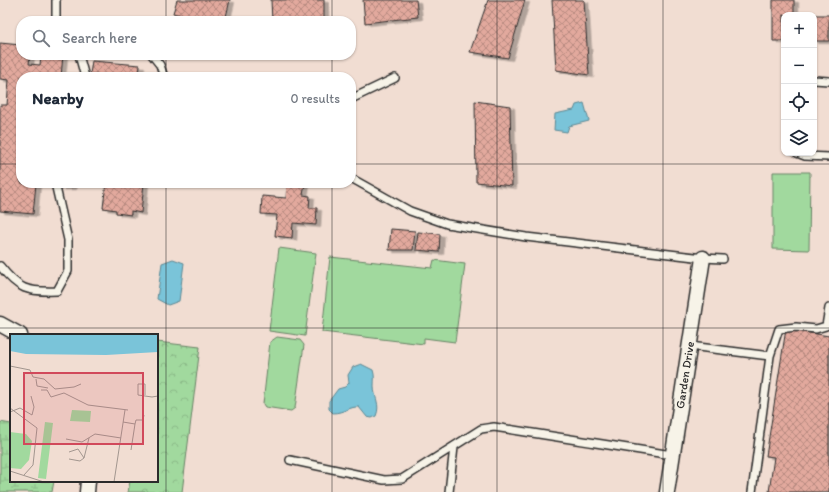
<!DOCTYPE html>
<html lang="en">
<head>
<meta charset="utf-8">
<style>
	:root { --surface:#fff; --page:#f2f2f3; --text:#1f2937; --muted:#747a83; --line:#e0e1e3 }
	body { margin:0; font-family:Itim,sans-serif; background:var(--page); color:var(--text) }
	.controls { position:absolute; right:12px; top:12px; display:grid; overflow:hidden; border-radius:8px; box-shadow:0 1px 3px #0004 }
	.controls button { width:36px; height:36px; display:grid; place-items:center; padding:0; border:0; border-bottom:1px solid var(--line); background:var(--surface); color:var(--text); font:20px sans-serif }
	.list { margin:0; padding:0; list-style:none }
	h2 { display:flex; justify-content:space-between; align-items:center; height:52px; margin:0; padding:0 16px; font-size:17px }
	h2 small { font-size:13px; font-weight:400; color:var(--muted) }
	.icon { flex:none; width:22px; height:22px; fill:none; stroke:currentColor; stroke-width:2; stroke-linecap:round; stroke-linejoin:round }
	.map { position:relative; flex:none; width:829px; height:492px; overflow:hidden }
	.search { position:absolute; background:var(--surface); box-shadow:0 1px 3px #0004; left:16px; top:16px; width:340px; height:44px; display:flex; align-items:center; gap:10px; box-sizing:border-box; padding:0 14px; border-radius:16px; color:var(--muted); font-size:15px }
	.panel { position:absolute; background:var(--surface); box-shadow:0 1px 3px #0004; left:16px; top:72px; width:340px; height:116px; border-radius:16px }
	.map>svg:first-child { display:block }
</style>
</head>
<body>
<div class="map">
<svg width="829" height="492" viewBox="0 0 829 492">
	<defs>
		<pattern id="wetland-marsh" width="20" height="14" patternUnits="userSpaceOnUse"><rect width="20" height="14" fill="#a1d99e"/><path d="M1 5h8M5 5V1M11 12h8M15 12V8" fill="none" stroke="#8bba88"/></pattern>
		<pattern id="park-crowns" width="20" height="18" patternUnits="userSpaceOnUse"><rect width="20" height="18" fill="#a1d99e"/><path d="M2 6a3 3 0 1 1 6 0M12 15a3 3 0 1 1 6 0" fill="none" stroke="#8bba88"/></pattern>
		<pattern id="building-cross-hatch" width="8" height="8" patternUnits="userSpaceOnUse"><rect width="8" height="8" fill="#e2a99d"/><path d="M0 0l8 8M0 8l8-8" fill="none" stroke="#b78a80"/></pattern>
		<filter id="shadow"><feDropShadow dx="4.5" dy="2.5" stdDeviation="0" flood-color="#0004"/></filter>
	</defs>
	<rect width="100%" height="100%" fill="#f1ddd2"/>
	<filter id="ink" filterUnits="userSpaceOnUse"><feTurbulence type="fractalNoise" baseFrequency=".025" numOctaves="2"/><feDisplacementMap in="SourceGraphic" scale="8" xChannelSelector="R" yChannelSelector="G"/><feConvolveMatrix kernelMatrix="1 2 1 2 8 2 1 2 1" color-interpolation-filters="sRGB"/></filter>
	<g filter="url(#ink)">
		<path fill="url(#wetland-marsh)" stroke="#668264" d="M0 422 11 424V481H54L52 492H0Z"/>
		<path fill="url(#park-crowns)" stroke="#668264" d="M157 342 200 347 182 492H128L130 481H157Z"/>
		<path fill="#a1d99e" stroke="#668264" d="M773 172H810L809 250 773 249Z
			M279 248 316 253 305 336 269 331Z
			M330 257 432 268 434 260 465 264 455 342 424 338V344L322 332Z
			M277 337 300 340 304 345 295 408 291 411 265 407 263 404 270 342Z"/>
		<path fill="#7ac4d9" stroke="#5a8793" d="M584 103 589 121 569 126 567 132 554 130 555 114 574 110 576 105Z
			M173 259 184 263 179 301 168 305 157 299 162 263Z
			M361 364 373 370C375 376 374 380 374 386 374 398 381 404 376 416L372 418 367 417 359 407C351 406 343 413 333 413L329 409V401L338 389 345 387 349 383 348 375 353 367Z"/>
		<path fill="url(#building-cross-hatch)" stroke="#2b2b2b" filter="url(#shadow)" d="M177 0H230L225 21H203L173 13Z
			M271 0H324V21H272Z
			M363 0H416L418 17 365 23Z
			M488 0H525L508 58 470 52Z
			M552 0H584L589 75 556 70Z
			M773 0H794V15H784V41H773Z
			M814 15H829V41H814Z
			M0 43 21 45V55H30L29 64 40 65 41 55H63L61 77H21V183H38L36 184 33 214 0 211V105H7L9 80 0 79Z
			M92 61 140 65 139 77 110 75V77H98V74H90Z
			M475 101 510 106 512 186 476 182Z
			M60 183H73L72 187H60Z
			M106 183H144L141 213 131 211V215L116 213V210L103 208Z
			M287 183 305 184 303 195 310 196 309 208H317L316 225 293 223 292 238 275 236 277 215 261 214 262 196 286 198Z
			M391 229 415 231 413 250H389Z
			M418 232 440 234 439 252 416 250Z
			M786 329 829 336V492H769L774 457 766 456Z"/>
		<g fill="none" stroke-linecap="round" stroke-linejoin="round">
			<defs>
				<path id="service" d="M56 0V21
					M79 55 85 77
					M152 55 160 65 164 77
					M814 80 829 81
					M351 99 395 78
					M797 153 805 156 829 157
					M351 178 410 211 447 224 526 237 703 258 723 259
					M0 266C19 290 27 292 57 291L68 271V240L55 183
					M690 346 770 356
					M290 460 384 480 402 479 481 429 494 427 672 455
					M449 492 454 447
					M752 492 770 356 779 329 796 327 816 329 826 326 829 308"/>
				<path id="minor" d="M0 324 20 335
					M87 492 88 481
					M667 492 703 258"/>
			</defs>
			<use href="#service" stroke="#2b2b2b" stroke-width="10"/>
			<use href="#minor" stroke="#2b2b2b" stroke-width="17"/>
			<use href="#service" stroke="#f7f3e8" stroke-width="7"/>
			<use href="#minor" stroke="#f7f3e8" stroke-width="14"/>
		</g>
	</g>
	<path fill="none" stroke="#2b2b2b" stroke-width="1" stroke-opacity="0.55" d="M166 0V21M332 0V21M497 0V492M663 0V492M166 55V77M332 55V77M0 164H21M351 164H829M166 183V492M332 183V492M0 328H829"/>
	<g text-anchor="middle" stroke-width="4" stroke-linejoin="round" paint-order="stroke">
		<g font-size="12" fill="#2b2b2b" stroke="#f7f3e8">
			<text transform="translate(685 375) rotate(-81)" y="4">Garden Drive</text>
		</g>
	</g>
	<g transform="translate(10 334)">
		<rect width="148" height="148" fill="#f1ddd2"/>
		<path d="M0 98 16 100 22 107 19 126 11 135 0 134Z" fill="#a1d99e"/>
		<path d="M35 88 43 89 36 145 28 144Z" fill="#a1d99e"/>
		<path d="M62 76 81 77 80 88 60 87Z" fill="#a1d99e"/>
		<path d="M0 0H148V18L96 21 16 20 0 17Z" fill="#7ac4d9"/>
		<path fill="none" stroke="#a2968f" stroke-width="1" d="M0 32 20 36 23 43 34 45 45 55 64 53 71 50M26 45 27 52 38 54M31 56H37L41 63 54 59 78 71 118 76M135 61V50H128V61L142 63 148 62M0 74 27 94 23 131 14 141M0 78 10 74 22 81 24 73 21 62M113 88 125 90M56 105 72 108 85 100 111 104M121 116 125 90 126 86H133L134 81M59 118 68 115 74 124M59 125 70 127 74 124 79 104M0 137 34 148M104 148 115 76"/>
		<path fill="#d1495b" fill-opacity="0.15" stroke="#d1495b" stroke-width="2" d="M14 39H133V110H14Z"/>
		<rect width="148" height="148" fill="none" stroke="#2b2b2b" stroke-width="2"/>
	</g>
</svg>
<div class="controls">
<button>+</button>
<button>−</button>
<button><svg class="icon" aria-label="locate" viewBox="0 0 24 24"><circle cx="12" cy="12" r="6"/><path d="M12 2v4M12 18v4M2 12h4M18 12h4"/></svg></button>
<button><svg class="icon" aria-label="layers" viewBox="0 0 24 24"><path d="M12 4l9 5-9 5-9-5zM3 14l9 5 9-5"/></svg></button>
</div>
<div class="search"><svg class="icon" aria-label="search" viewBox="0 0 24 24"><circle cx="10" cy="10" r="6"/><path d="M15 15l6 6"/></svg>Search here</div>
<section class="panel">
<h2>Nearby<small>0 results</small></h2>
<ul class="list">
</ul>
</section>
</div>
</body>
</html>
